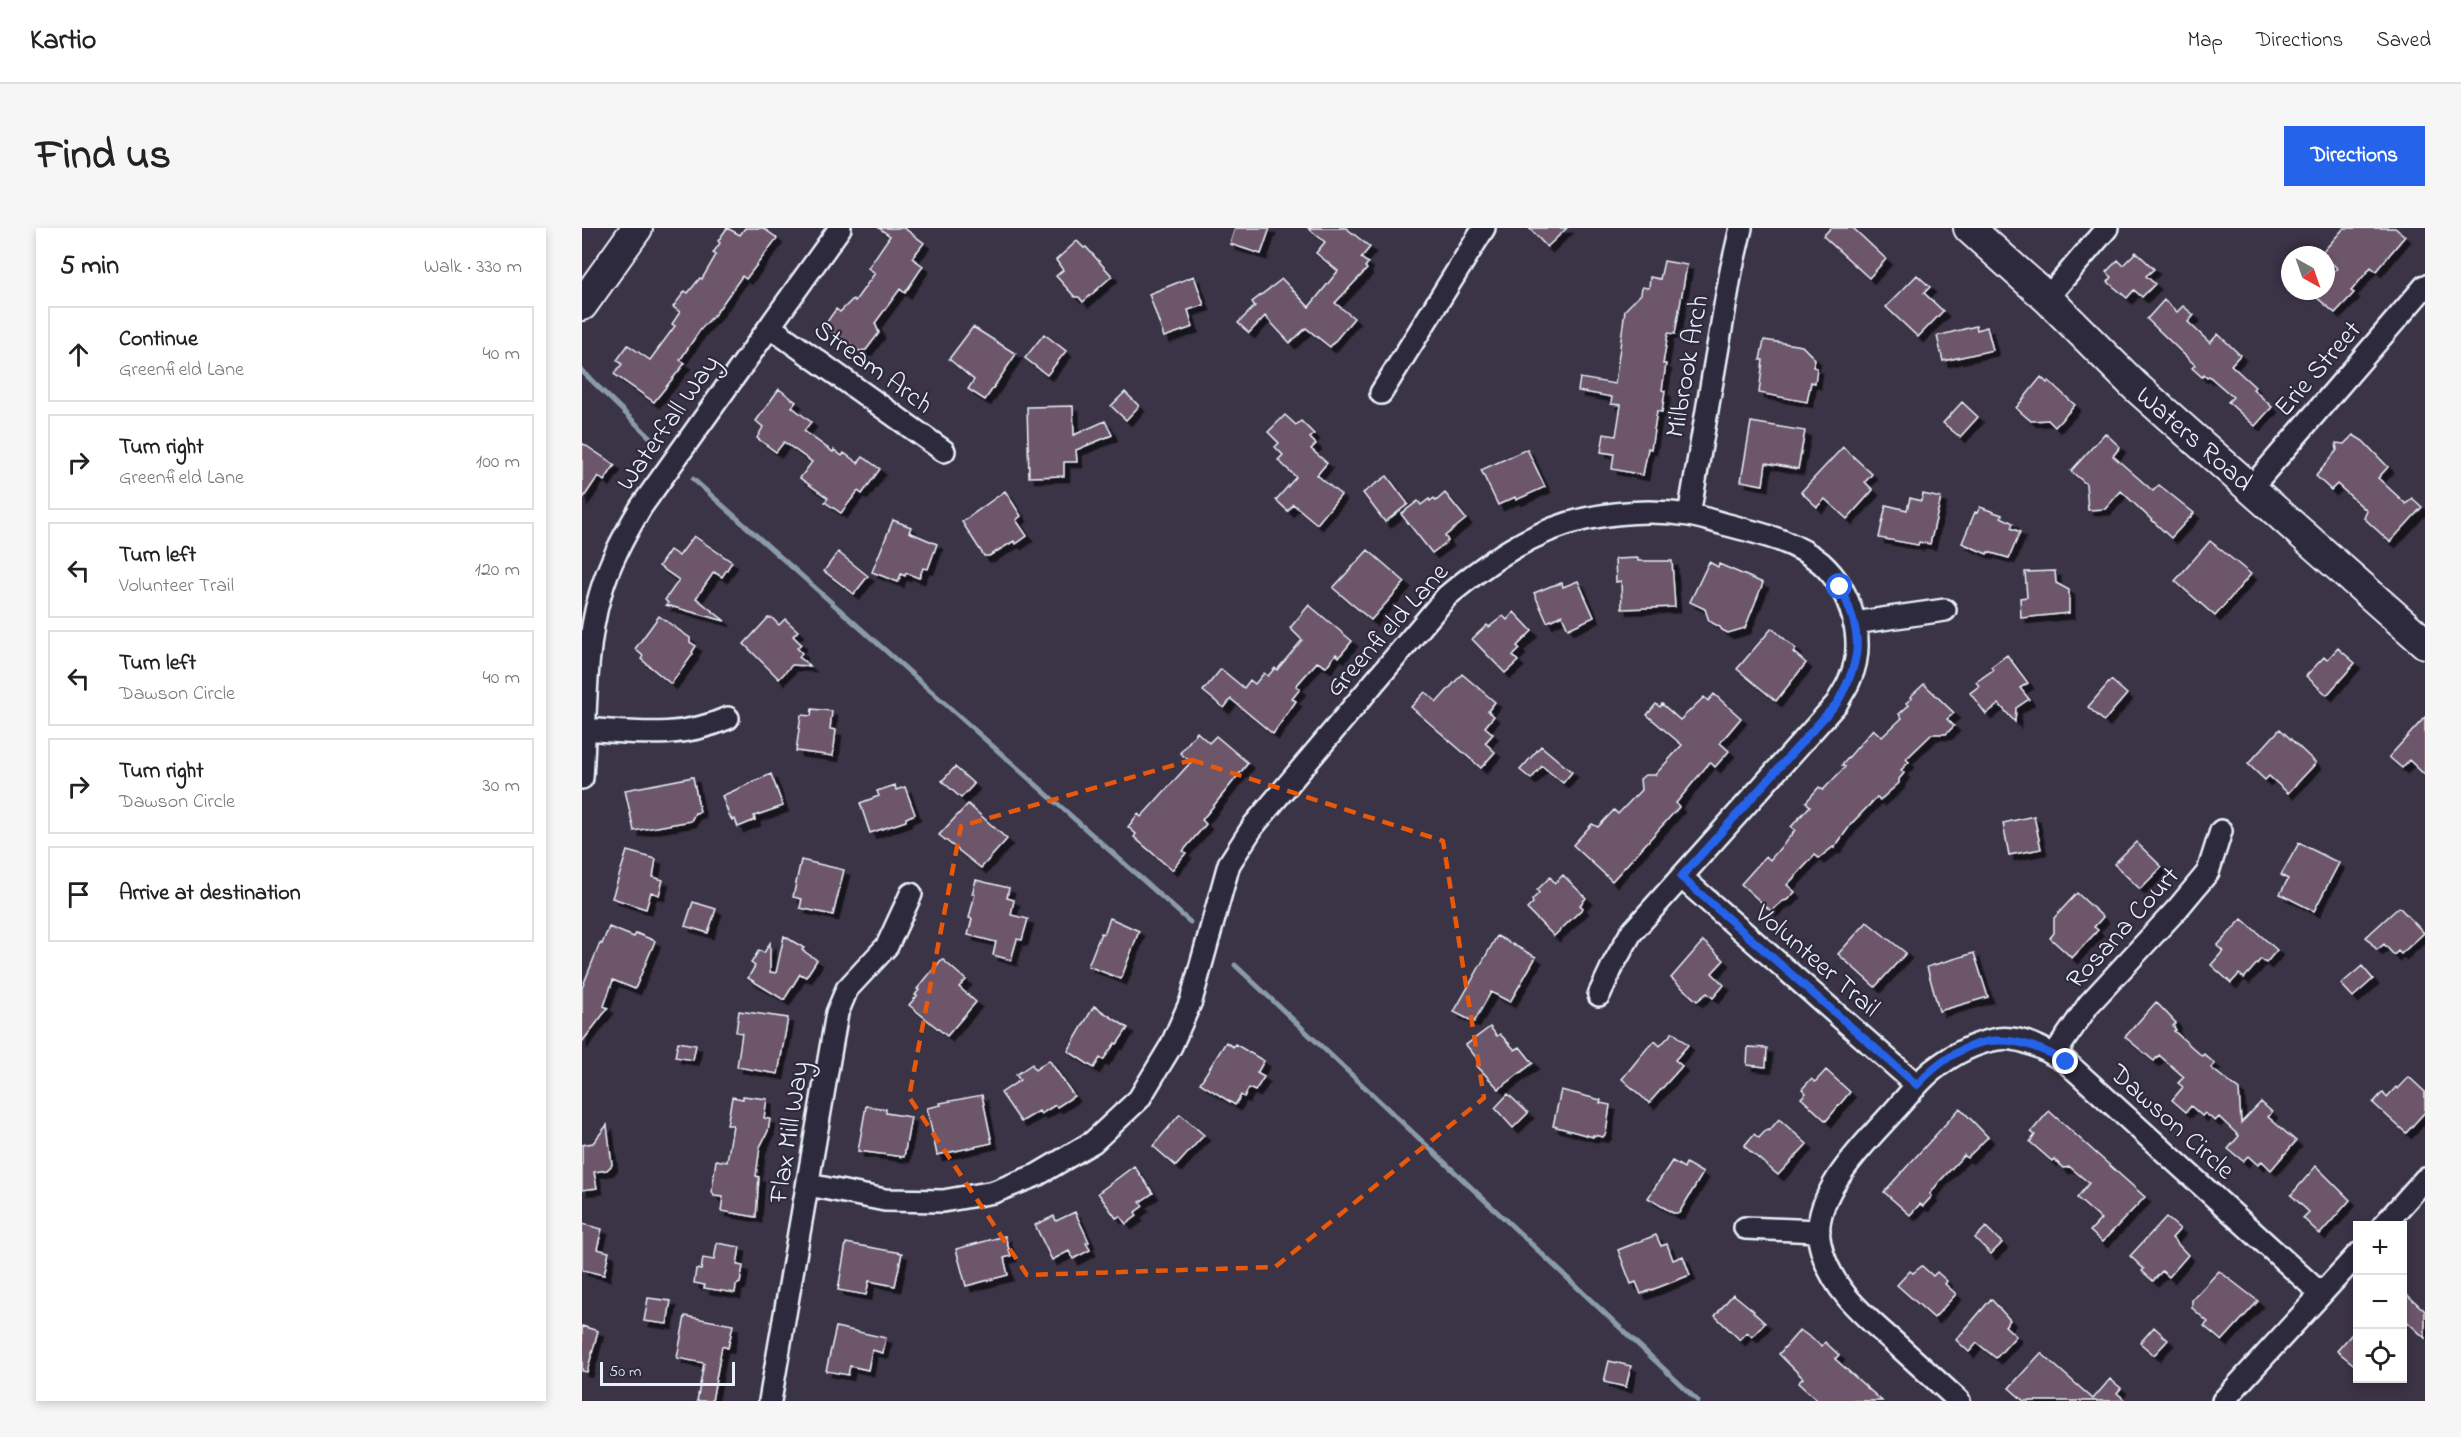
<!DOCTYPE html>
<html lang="en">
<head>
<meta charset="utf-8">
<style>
	:root { --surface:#fff; --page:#f6f6f6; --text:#222; --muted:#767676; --line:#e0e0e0; --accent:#2563eb }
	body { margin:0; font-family:"Indie Flower",sans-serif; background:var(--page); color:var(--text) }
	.controls { position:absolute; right:18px; bottom:18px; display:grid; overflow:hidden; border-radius:0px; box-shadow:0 3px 9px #0003 }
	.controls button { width:54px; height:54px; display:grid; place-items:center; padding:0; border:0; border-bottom:2px solid var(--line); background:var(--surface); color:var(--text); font:30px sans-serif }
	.compass { position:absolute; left:1699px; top:18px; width:54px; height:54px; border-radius:50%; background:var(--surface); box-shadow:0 3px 9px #0003; rotate:140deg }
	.scale { position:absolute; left:18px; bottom:15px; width:135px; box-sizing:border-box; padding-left:6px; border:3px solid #e8f1f8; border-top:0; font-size:16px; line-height:21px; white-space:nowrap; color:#e8f1f8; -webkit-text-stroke:4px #2f2a3d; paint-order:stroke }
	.stop { position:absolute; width:18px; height:18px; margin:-14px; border:4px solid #2563eb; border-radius:50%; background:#fff }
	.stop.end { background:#2563eb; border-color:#fff; box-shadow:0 2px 6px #0008 }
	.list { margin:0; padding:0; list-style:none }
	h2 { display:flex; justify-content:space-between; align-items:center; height:78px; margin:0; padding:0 24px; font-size:26px }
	h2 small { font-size:20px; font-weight:400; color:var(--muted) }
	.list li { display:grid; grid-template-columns:39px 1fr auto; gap:18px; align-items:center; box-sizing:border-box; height:96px; margin:0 12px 12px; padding:0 12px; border:2px solid var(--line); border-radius:0px }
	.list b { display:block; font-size:22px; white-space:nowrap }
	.list p { margin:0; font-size:20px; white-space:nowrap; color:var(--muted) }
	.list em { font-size:20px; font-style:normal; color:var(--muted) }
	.icon { flex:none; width:33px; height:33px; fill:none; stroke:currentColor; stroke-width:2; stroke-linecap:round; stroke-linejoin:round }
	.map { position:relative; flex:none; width:1843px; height:1173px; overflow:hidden; border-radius:0px }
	header { display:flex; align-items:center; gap:36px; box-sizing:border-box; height:84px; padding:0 30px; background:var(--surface); border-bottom:2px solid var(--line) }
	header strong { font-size:28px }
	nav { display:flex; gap:33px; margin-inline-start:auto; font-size:21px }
	.intro { display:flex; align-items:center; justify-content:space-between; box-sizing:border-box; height:144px; padding:0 36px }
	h1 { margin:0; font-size:42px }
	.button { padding:15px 27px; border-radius:0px; background:var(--accent); color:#fff; font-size:21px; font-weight:700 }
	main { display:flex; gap:36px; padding:0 36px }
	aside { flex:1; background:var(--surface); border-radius:0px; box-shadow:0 3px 9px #0003 }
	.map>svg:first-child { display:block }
</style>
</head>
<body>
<header>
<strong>Kartio</strong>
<nav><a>Map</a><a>Directions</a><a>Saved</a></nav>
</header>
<div class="intro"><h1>Find us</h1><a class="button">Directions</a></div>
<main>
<aside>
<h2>5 min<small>Walk · 330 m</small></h2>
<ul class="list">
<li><svg class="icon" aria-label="ahead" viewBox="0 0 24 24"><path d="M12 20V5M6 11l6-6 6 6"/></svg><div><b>Continue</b><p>Greenfield Lane</p></div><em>40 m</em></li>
<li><svg class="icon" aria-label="right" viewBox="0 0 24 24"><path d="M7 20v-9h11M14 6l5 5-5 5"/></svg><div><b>Turn right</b><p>Greenfield Lane</p></div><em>100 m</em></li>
<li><svg class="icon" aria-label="left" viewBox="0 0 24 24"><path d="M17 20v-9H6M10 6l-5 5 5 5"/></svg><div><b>Turn left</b><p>Volunteer Trail</p></div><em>120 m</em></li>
<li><svg class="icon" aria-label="left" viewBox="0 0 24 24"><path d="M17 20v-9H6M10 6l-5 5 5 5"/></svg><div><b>Turn left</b><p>Dawson Circle</p></div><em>40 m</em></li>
<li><svg class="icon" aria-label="right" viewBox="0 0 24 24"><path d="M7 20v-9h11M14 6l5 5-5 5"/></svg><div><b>Turn right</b><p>Dawson Circle</p></div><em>30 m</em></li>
<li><svg class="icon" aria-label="arrive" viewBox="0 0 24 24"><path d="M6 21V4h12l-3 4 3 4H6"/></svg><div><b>Arrive at destination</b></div></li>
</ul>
</aside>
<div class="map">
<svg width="1843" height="1173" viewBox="0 0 1843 1173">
	<defs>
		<filter id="shadow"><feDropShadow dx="5.5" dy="5.5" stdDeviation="0" flood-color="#0009"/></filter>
	</defs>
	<rect width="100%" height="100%" fill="#3b3346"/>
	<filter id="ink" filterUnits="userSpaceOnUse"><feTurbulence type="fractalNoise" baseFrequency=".0167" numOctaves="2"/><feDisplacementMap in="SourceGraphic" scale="12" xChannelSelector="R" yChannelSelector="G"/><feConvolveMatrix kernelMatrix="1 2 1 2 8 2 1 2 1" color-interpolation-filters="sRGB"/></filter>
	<g filter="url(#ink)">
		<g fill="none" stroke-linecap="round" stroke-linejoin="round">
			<path stroke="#8a9bab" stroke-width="5" d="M0 143 78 219
				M111 251 608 694
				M653 737 1116 1173"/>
		</g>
		<path fill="#6d576b" stroke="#e8f1f8" stroke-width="1.5" filter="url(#shadow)" d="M145 0 158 7 163 0H181L195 10 164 51 160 48 134 85 118 102 98 132 103 135 72 174 32 146 40 136 35 132 46 117 68 132 93 98 90 96 98 84 91 79 103 63 106 65 118 50 120 51 134 27 131 25 138 15 136 13Z
			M297 0H322L342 15 330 30 341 38 323 65 318 61 293 95 297 105 284 122 277 123 242 98 254 81 258 84 271 71 273 73 293 45 286 40 308 8Z
			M653 0H688L679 26 648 16Z
			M726 0H764L788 19 779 30 786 35 783 39 785 41 753 75 772 90 748 119 724 100 708 115 683 88 667 105 656 95 673 78 670 74 700 51 727 79 756 43 734 25 743 14Z
			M947 0H985L965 19Z
			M1249 0H1271L1304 31 1287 50 1241 8Z
			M1762 0H1813L1823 8 1794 43 1789 39 1769 63 1772 65 1753 85 1727 63H1744V53L1755 40 1744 30V27L1739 26Z
			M495 13 502 20 504 19 530 48 501 74 497 69H493L474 48 481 42 474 32Z
			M1554 24 1572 41 1564 48 1573 56 1560 69 1552 62 1545 70 1526 54 1530 49 1524 44 1536 32 1541 37Z
			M1082 33 1105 37 1093 106 1086 105 1081 136H1084L1080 162 1083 163 1080 184 1075 183 1069 221 1066 220 1061 247 1030 241 1032 226 1019 224 1022 206 1034 208 1039 177 1029 176 1030 169 996 163 998 150 1033 156 1043 82 1059 66 1060 59 1067 60 1068 49 1078 51Z
			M1335 47 1348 59 1342 65 1361 83 1336 109 1304 79Z
			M612 48 622 77 606 82 611 99 582 109 567 66Z
			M1582 72 1595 84 1601 78 1612 87 1606 94 1628 115 1636 106 1658 127 1649 137 1673 159 1671 161 1690 179 1673 198 1646 174 1651 169 1627 148 1625 150 1622 147 1620 149 1610 140 1613 137 1565 91Z
			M1394 98 1395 102 1405 99 1411 122 1361 133 1355 108Z
			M391 99 434 126 403 172 386 161 392 152 367 131Z
			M462 106 484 123 465 147 443 130Z
			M1182 112 1220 118 1233 131 1231 139 1235 140 1233 155 1229 154 1225 174 1177 165 1181 132H1178Z
			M1459 149 1465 155 1467 153 1493 177 1473 199 1466 192 1449 193 1434 180Z
			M197 161 214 174 210 179 229 194 222 203 251 224 252 222 260 228 262 225 276 235 281 229 298 241 280 266 276 263 259 285 243 274 246 270 218 250 230 234 202 214 194 224 175 210 181 199 174 193Z
			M543 164 557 178 544 192 529 178Z
			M1380 174 1396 189 1378 209 1361 195Z
			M491 178 492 207 523 193 530 207 494 222 495 234H482V248L447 249 445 179Z
			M703 187 714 197 719 193 732 206 728 210 734 216 729 221 745 235 735 247 759 267 735 296 711 276 706 283 694 272 714 249 696 232 701 227 693 219 697 215 686 204Z
			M1169 194 1223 203 1216 241 1184 235 1181 257 1159 253Z
			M1523 205 1538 219 1531 228 1571 263 1577 257 1612 285 1589 310 1539 263 1523 281 1506 282 1504 256 1489 243Z
			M1771 207 1781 213 1806 239 1796 250 1824 276 1830 270 1840 279 1808 314 1782 290 1785 283 1755 256 1749 262 1734 248 1755 222 1754 215 1762 216Z
			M0 215 33 237 22 253 16 248 0 272Z
			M1261 219 1290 246 1283 254 1291 262 1265 291 1243 271 1235 279 1219 264Z
			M945 221 963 259 934 272 933 269 916 277 899 242Z
			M805 248 826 276 803 294 781 265Z
			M423 263 439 288 434 292 445 308 434 316 432 313 407 328H402L380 294Z
			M863 265 884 291 863 308 866 313 850 325 819 286 836 273 839 277 847 271 848 273 852 270 854 273Z
			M1341 266 1359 270 1348 316 1337 314 1336 317 1297 310 1304 277 1325 282 1328 270 1339 273Z
			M1398 279 1420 287 1419 289 1431 295 1429 300 1438 304 1427 330 1406 324 1405 326 1380 315 1393 284 1395 285Z
			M311 292 329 299 327 304 355 316 346 341 341 340 337 350 324 345 323 348 319 346 316 354 290 344Z
			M112 308 150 334 140 349 132 344 114 370 143 393 84 377 86 375 83 372 97 352 77 338 88 322 97 328Z
			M1628 313 1669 346 1633 388 1593 353Z
			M786 322 823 354 789 392 751 360Z
			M256 324 286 348 272 366 242 343Z
			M1056 330V333H1090L1093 379 1040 381 1039 353 1034 354 1033 331Z
			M1127 334 1136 339 1137 336 1181 355 1163 400 1146 405 1140 402 1138 399 1127 393 1123 381 1108 374Z
			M1473 343 1474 355 1487 362V385L1439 390 1438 370 1445 369 1443 344Z
			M996 353 1012 389 986 401 980 387 965 394 952 365 969 358 980 355 981 359Z
			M727 377 770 413 757 429 754 426 744 439 735 434 714 458 718 461 710 471 714 473 691 506 649 471 642 480 621 463 639 441 662 460 668 452 673 456 682 445 686 448 693 440 695 442 720 412 708 400Z
			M932 384 950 403 935 418 938 421 931 428 936 433 923 445 890 411 905 397 907 399 921 388 925 392Z
			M77 388 108 410V414L114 418 110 424 111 426 89 456 59 431 61 428 53 421Z
			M186 390H190L197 397 203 391 216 403 211 408 219 416 215 420 220 425 217 429 228 438 210 437 197 451 162 416Z
			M1190 400 1214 421 1211 424 1224 435 1194 473 1155 441Z
			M1756 420 1773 435 1745 467 1724 448 1742 429 1745 432Z
			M1425 427 1446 455 1438 460 1447 471 1434 480 1433 494 1417 476 1404 486 1388 465 1397 458 1394 454 1411 442 1409 439Z
			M880 446 913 474 906 483 912 488 903 499 911 506 903 515 913 524 899 540 829 479 843 464 855 474Z
			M1529 452 1545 466 1522 493 1506 479Z
			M1342 456 1372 485 1365 491 1372 498 1364 506H1350L1324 531 1327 534 1319 542 1322 545 1317 551V555L1298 572 1295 569 1270 595 1252 620 1251 619 1237 630 1233 627 1205 657 1213 664 1205 672 1201 673 1189 683 1159 656 1184 628 1188 632 1210 606 1213 602 1209 599 1228 578 1224 574 1237 559 1241 562 1263 539 1260 537 1291 501 1300 509 1320 490 1317 486 1327 477 1324 475 1330 470 1328 469Z
			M1132 466 1159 490 1138 515 1147 523 1133 539 1128 534 1094 575 1097 579 1030 653 991 617 1010 596 1016 599 1032 582 1036 586 1059 562 1058 551 1063 547H1073L1100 517 1065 487 1074 476 1078 479 1080 476 1098 492 1122 469 1126 473Z
			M230 481 250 483 248 501 254 502 251 528 214 523 219 487 229 488Z
			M1843 489V547L1827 532 1820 540 1807 529Z
			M1698 501 1734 535 1706 565 1687 548 1683 552 1666 536Z
			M615 504 627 515 634 508 666 535 620 592 624 596 601 623 604 625 590 642 552 609 554 606 546 599 556 586 559 589 609 534 598 525Z
			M959 518 990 544 981 555 960 538 949 551 938 542Z
			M373 539 392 556 379 570 360 553Z
			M189 546 201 578 172 588 173 592 156 599 153 591 150 592 147 587 140 568Z
			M111 549 118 584 113 585 109 593 52 603 43 562Z
			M313 557 314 562 323 559 333 586 324 590V593L288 605 278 575 297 568 295 563Z
			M386 576 425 611 399 640 357 607Z
			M1452 588 1459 621 1427 627 1421 595Z
			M1554 614 1580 639 1558 661 1532 636Z
			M1717 615 1757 635 1732 683 1698 666 1706 651 1699 647Z
			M45 623 74 631 71 649 81 652 77 667 69 664 64 681 30 670Z
			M219 632 262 642 251 687 218 680 220 671 211 669Z
			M981 647 1004 670 998 677 1001 680 972 708 945 681 951 675 950 672 957 665 955 662 968 649 973 655Z
			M394 652 427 660 425 670 432 672 429 687 446 691 440 712 435 711 429 732 411 727 414 714 386 707 390 691 387 690 393 666H390Z
			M1495 665 1521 689 1512 699 1516 702 1490 730 1468 710 1472 705V690Z
			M111 674 134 681 126 705 103 698Z
			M1817 679 1842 705 1819 726 1816 723 1812 727 1802 716 1795 722 1784 709Z
			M528 690 557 703 539 751 506 738 519 705 522 706Z
			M1660 691 1695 722 1684 735 1679 731 1662 750 1657 746 1649 755 1629 737 1641 723 1635 718Z
			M1285 694 1324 725 1293 759 1256 726Z
			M27 699 52 709 54 705 73 713 53 761 31 752 22 778 26 780 0 814V760L18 715 20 716Z
			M202 708 222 720 220 722 235 732 224 749 218 746 202 772 166 750 173 738 169 735 177 722 182 725 188 715V744L194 745Z
			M915 708 954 729 928 774 909 764 892 794 872 784Z
			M1121 713 1142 732 1130 745 1142 757 1131 770 1125 765 1115 773 1089 750Z
			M1392 725 1406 769 1357 783 1345 739Z
			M360 731 384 752 377 759 394 774 365 808 327 777 335 768 333 767 337 762 335 761Z
			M1780 738 1791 751 1771 769 1759 756Z
			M1574 774 1594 795 1591 798 1594 802 1592 803 1620 828 1622 826 1633 836 1629 840 1657 862 1659 895 1679 874 1690 884 1686 889 1714 913 1689 942 1680 933 1676 937 1666 928 1661 933 1646 921 1657 908 1637 889 1633 893 1623 885 1620 888 1609 878 1604 884 1590 872 1601 859 1596 855 1602 849 1577 827 1572 833 1543 809Z
			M512 778 546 800 535 816 533 815 521 832 518 830 512 840 486 823Z
			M157 783 206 790 196 846 155 839 160 805 154 804Z
			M908 799 915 808 918 806 933 822 938 819 951 835 917 861 895 838 897 833 884 817Z
			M1091 804 1106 817 1093 832 1100 838 1067 875 1040 851 1066 819 1073 813 1078 818Z
			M96 814 114 817 111 832 93 829Z
			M644 814 651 819 653 816 682 833 675 845 682 849 673 863 667 860 662 869 659 867 653 877 618 855Z
			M1166 819 1185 820 1184 839 1165 837Z
			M467 832 492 868 475 879 473 877 459 886 457 883 439 894 419 865 438 852 434 847 450 836 453 842Z
			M1244 842 1268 864 1244 893 1219 870 1224 865 1220 861 1229 851 1233 854Z
			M1827 849 1843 864V884L1824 905 1791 875 1801 864 1805 869 1814 859 1816 861Z
			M979 862 1019 872 1018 875 1028 877 1024 905 1021 909 1011 907V909L971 898Z
			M926 866 946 885 931 900 913 880Z
			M400 867 410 915 355 927 345 880 359 877 358 875Z
			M161 868 185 871 182 890 188 891 186 903 178 919 174 948 177 949 174 989 139 983 141 969 132 968 130 963 134 932 145 934 151 897H145L150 869 161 871Z
			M284 878 304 881V885L329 889 322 929 276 923Z
			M1378 880 1406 909 1385 930 1382 927 1357 954 1348 966 1350 968 1341 978 1338 976 1328 987 1302 964Z
			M1467 883 1563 969 1520 1014 1508 1003 1519 991 1495 970 1507 955 1488 939 1481 940 1472 931 1470 933 1448 914 1453 907 1449 904Z
			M598 886 622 907 594 938 571 918Z
			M1197 891 1225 916 1196 947 1162 918 1172 906 1177 910 1185 901 1187 903Z
			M25 897 30 937 25 942 12 944 15 960 0 962V917L11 915Z
			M1090 933 1102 940 1104 935 1121 945 1097 985H1091L1066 970Z
			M552 938 571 965 558 974 561 978 553 984 555 988 544 996 538 988 534 990 516 965Z
			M1734 938 1768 972 1738 1006 1721 990 1727 984 1709 967Z
			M493 984 507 1014 504 1015 508 1022 491 1031 487 1023 470 1032 453 997 472 988 474 993Z
			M1584 989 1598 1001 1590 1010 1606 1027 1587 1049 1580 1043 1571 1053 1560 1043 1562 1041 1548 1028Z
			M0 996 20 1001 15 1021 27 1024 22 1047 0 1042Z
			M1404 999 1420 1015 1409 1026 1393 1010Z
			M1074 1007 1079 1018 1085 1016 1091 1032 1101 1028 1108 1047 1059 1066 1054 1054 1049 1056 1036 1022Z
			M423 1008 429 1028 422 1030 426 1047 384 1058 374 1021Z
			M135 1015 158 1019 155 1037 161 1038 158 1055 154 1057 153 1065 122 1060 123 1057 112 1055 114 1041 119 1042 121 1030 132 1032Z
			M264 1015 320 1025 313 1058 287 1053 284 1067 256 1062Z
			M1340 1038 1351 1048 1355 1044 1365 1053 1363 1056 1374 1066 1352 1090 1315 1057 1328 1043 1331 1045Z
			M1637 1043 1676 1073 1640 1113 1622 1098 1626 1094 1610 1080V1072Z
			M1821 1063 1843 1083V1110L1821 1090Z
			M1151 1066 1172 1083 1171 1084 1183 1095 1170 1109 1165 1104 1158 1112 1133 1088Z
			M66 1070 89 1073 85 1096 62 1093Z
			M1409 1071 1428 1092 1423 1098 1434 1108 1414 1130 1395 1115 1387 1124 1374 1112Z
			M103 1088 151 1097 146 1120 140 1118 130 1173H115L122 1135 95 1130Z
			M0 1098 16 1103 5 1144 0 1143Z
			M254 1099 304 1110 301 1125 290 1122 286 1142 268 1138 266 1147 244 1143Z
			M1572 1099 1586 1112 1572 1127 1558 1115Z
			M1776 1099V1140L1755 1123Z
			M1218 1102 1240 1118 1243 1114 1257 1127 1253 1131 1300 1173H1236L1216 1155 1221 1150 1197 1126Z
			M1459 1125 1511 1171 1528 1151 1539 1160 1535 1165 1544 1173H1442L1427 1160Z
			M1027 1133 1049 1138 1044 1159 1022 1154Z"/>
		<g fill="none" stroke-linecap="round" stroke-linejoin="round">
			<defs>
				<path id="street" d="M1465 70 1525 0
					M188 99 362 223
					M799 165 902 0
					M1669 260 1843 58
					M1107 287 1149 43 1159 0
					M1272 395 1363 382
					M0 501C53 504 96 512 146 490
					M0 550C4 493 2 422 18 367 27 335 42 308 59 279L258 0
					M1099 649 1335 857
					M1472 827 1507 776 1596 680 1626 644 1639 603
					M227 957 303 972 361 973 412 964 455 947 511 914 557 871 589 818 609 773 647 636 672 597 865 368C906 334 949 303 1003 291 1036 284 1074 282 1107 287 1119 289 1131 293 1142 296 1175 305 1212 312 1239 335 1269 362 1285 413 1268 451 1265 459 1259 467 1255 475L1049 705 1032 735 1017 767
					M1801 998 1843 951
					M1163 1000 1237 1003
					M188 1173 255 785 265 761 305 718 329 666
					M1377 1173C1356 1154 1334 1134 1313 1115 1280 1086 1248 1060 1238 1016 1227 968 1284 914 1313 882 1325 869 1337 853 1351 842 1370 827 1391 815 1416 811 1440 808 1464 822 1484 834L1739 1066
					M1641 1173 1776 1026"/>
				<path id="secondary" d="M1387 0 1465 70 1553 158 1843 415
					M0 77 55 0"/>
			</defs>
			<use href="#street" stroke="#e8f1f8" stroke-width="26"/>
			<use href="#secondary" stroke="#e8f1f8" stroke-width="34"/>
			<use href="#street" stroke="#2f2a3d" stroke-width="21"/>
			<use href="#secondary" stroke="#2f2a3d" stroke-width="30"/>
		</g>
	</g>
	<g fill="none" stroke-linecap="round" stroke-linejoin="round" filter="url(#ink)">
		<path stroke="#2563eb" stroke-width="8" d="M1258 359C1281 405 1281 430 1255 475L1099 649 1335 857C1382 807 1425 799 1484 834"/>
	</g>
	<path fill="none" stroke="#e8590c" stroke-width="4.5" stroke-dasharray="12 8" stroke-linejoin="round" d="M610 532 861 613 902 870 693 1039 445 1047 327 869 379 598Z"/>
	<g text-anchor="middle" stroke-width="4.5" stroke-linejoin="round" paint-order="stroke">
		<g font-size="27" fill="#e8f1f8" stroke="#2f2a3d">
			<text transform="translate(292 138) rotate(36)" y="9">Stream Arch</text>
			<text transform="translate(1104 138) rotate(-80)" y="9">Milbrook Arch</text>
			<text transform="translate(1735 140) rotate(-49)" y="9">Erie Street</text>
			<text transform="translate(85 194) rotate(-55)" y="9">Waterfall Way</text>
			<text transform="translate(1613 210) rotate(41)" y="9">Waters Road</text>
			<text transform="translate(804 401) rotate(-48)" y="9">Greenfield Lane</text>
			<text transform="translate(1540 699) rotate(-48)" y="9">Rosana Court</text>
			<text transform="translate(1236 732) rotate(41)" y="9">Volunteer Trail</text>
			<text transform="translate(1591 893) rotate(42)" y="9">Dawson Circle</text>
			<text transform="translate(206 904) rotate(-81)" y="9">Flax Mill Way</text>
		</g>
	</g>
</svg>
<div class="controls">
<button>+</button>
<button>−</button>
<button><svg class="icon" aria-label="locate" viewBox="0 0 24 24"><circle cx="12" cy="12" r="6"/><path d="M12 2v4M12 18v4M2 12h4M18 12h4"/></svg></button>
</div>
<svg class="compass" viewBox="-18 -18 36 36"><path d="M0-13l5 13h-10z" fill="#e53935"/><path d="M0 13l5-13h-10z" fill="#767676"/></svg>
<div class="scale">50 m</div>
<div class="stop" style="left:1258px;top:359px"></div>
<div class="stop end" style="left:1484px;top:834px"></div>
</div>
</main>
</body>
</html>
